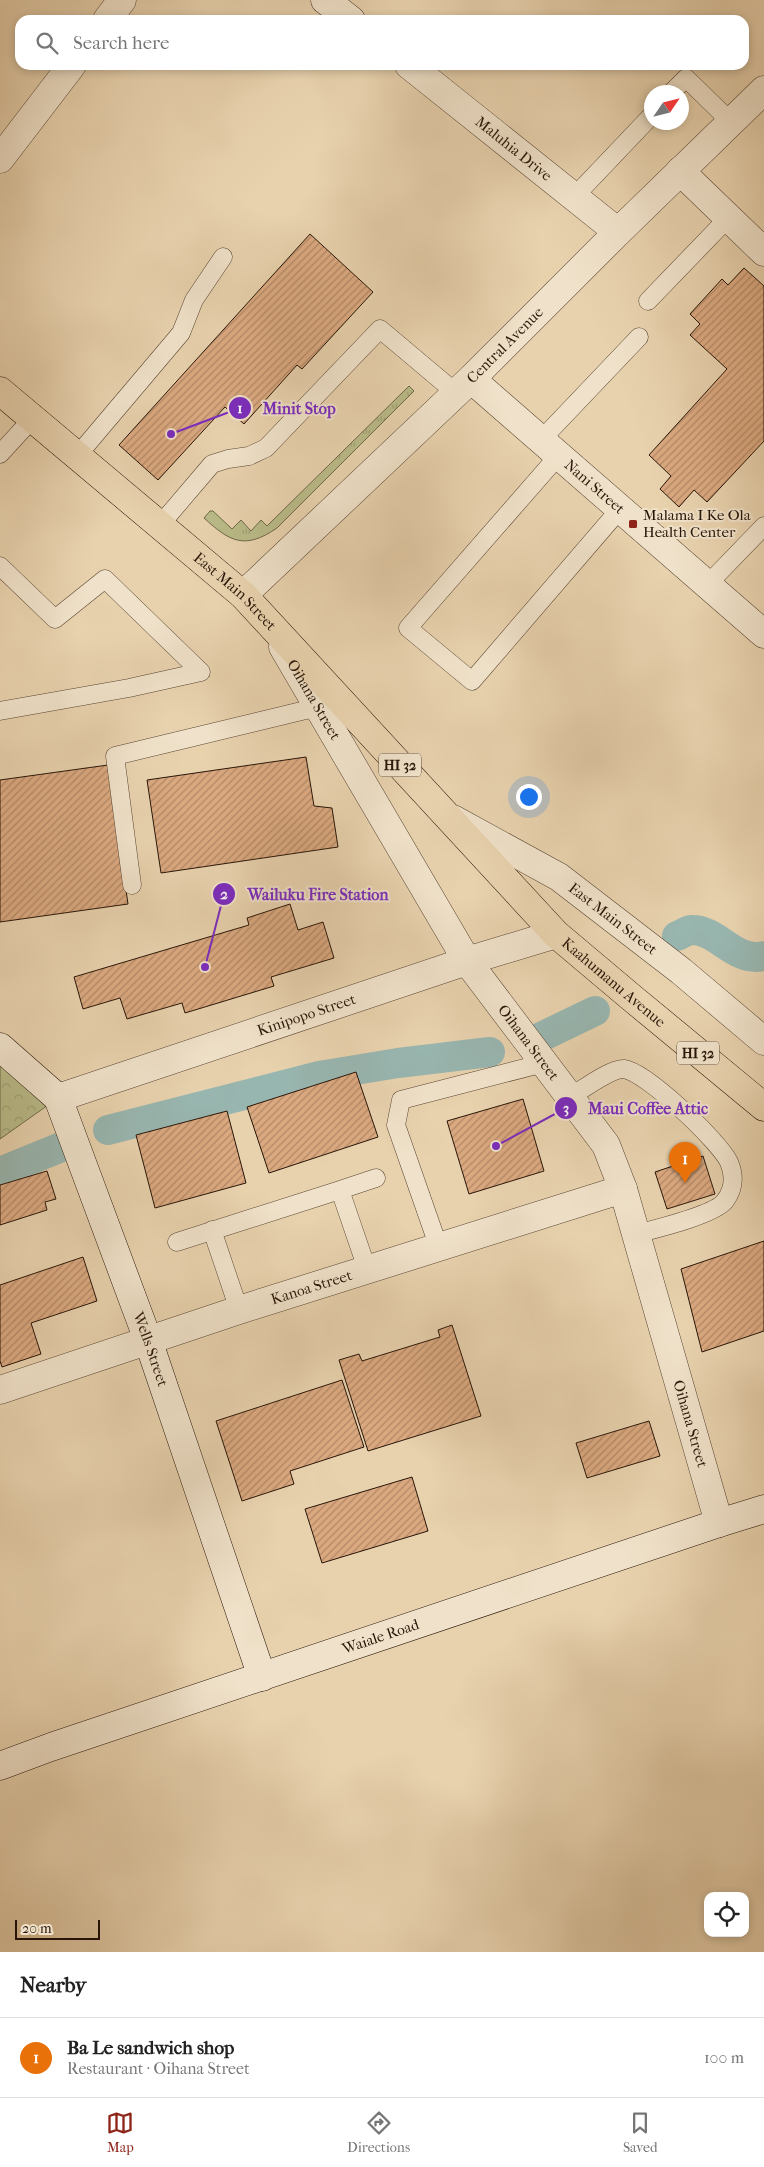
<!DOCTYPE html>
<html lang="en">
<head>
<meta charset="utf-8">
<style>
	:root { --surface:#fff; --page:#f6f6f6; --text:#222; --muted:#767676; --line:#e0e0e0; --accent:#8f2418 }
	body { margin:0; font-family:"IM FELL French Canon",serif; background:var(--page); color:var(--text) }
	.controls { position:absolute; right:15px; bottom:15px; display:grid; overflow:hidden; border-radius:10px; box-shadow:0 2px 8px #0003 }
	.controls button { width:45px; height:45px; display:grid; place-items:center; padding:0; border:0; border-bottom:1px solid var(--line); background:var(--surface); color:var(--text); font:25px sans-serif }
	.compass { position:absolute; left:644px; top:85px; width:45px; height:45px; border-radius:50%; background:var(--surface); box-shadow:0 2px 8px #0003; rotate:55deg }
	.scale { position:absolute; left:15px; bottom:12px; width:85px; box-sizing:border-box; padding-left:5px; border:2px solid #281508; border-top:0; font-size:14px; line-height:18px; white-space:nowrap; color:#281508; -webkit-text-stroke:4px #f0e2ca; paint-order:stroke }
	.you { position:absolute; left:528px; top:796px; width:18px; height:18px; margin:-12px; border:4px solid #fff; border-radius:50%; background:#1a73e8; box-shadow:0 0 0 8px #1a73e833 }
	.badge { display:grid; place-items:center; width:32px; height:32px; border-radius:50%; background:var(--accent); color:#fff; font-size:16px; font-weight:700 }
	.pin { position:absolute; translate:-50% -41px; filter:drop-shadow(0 1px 2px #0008) }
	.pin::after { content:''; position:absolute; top:26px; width:18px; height:15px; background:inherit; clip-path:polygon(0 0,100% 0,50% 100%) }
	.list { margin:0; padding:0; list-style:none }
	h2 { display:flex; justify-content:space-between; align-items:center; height:65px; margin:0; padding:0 20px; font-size:21px }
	h2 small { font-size:16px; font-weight:400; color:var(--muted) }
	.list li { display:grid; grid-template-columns:32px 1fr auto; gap:15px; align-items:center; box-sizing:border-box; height:80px; padding:0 20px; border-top:1px solid var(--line) }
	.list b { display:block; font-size:19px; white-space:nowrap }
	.list p { margin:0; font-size:16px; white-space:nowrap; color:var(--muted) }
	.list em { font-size:16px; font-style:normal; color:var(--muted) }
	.icon { flex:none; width:28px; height:28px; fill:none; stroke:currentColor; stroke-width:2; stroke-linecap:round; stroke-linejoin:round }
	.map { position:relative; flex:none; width:764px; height:1952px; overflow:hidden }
	.search { position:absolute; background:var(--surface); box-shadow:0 2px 8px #0003; left:15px; right:15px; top:15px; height:55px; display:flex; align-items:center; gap:12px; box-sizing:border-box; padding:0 18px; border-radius:15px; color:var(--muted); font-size:19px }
	.sheet { height:145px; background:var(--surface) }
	nav { display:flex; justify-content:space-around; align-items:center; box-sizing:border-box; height:70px; border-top:1px solid var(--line); background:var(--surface); font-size:14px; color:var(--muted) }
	nav a { display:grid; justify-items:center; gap:2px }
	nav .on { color:var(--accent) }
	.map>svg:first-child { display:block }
</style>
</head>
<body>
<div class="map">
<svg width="764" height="1952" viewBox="0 0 764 1952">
	<defs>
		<pattern id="grass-tufts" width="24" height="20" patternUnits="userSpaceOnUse" patternTransform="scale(1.25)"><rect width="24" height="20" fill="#b9bb88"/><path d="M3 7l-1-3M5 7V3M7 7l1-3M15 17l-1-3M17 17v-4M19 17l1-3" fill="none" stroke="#9fa074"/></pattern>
		<pattern id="park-crowns" width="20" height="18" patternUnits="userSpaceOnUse" patternTransform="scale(1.25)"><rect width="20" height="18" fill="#b9bb88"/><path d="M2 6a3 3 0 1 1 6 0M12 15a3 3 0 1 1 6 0" fill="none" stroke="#9fa074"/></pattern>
		<pattern id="building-hatch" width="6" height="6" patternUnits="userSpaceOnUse" patternTransform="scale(1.25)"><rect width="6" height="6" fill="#dba980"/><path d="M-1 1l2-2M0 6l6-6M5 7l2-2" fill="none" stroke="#b28867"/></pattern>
	</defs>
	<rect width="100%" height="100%" fill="#e8d2ae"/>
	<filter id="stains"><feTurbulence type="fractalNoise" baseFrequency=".004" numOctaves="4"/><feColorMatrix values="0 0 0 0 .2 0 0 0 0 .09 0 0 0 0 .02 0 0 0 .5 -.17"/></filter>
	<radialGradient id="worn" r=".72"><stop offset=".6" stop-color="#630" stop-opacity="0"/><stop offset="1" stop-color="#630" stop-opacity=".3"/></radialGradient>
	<path fill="url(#grass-tufts)" stroke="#706848" d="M409 386 414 391 277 528C245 550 230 542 204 518L210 511H213L232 529 241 520 251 531 261 520 267 526Z"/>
	<path fill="url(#park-crowns)" stroke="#706848" d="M0 1047 58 1098 0 1139Z"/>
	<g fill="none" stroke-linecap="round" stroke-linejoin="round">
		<path stroke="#98b6b0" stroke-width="30" d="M677 936C681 935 687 930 691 930 718 929 734 963 764 956
			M541 1037 595 1011
			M108 1130 319 1076 398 1063 490 1052
			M0 1172 59 1148"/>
	</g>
	<path fill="url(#building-hatch)" stroke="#281508" d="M310 234 373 292 302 369 297 365 244 424 225 407 158 480 119 445Z
		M744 268 764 286V441L707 502 694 490 679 507 660 489 671 476 649 455 727 369 690 335 700 324 690 314 722 279 728 285Z
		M306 757 314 806 332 808 338 847 161 873 147 780Z
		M108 765 128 904 0 922V780Z
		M290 904 298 930 323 922 334 958 271 977 274 986 185 1013 182 1003 127 1019 120 998 83 1009 74 977 249 925 247 918Z
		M356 1072 378 1137 269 1173 247 1107Z
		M523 1099 544 1171 469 1194 447 1121Z
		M227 1111 246 1183 155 1208 136 1135Z
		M703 1156 715 1194 667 1209 655 1172Z
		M47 1171 56 1199 45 1202 47 1210 0 1225V1185Z
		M764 1241V1331L702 1352 681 1269Z
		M83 1257 97 1301 31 1323 41 1354 2 1367 0 1361V1285Z
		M452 1325 481 1416 368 1451 339 1360 359 1354 362 1361 440 1337 438 1330Z
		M342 1380 364 1447 290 1471 294 1484 242 1501 216 1421Z
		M649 1421 660 1456 587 1478 576 1443Z
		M412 1477 428 1531 322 1563 305 1509Z"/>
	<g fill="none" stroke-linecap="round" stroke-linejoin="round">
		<defs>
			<path id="lane" d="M672 92 686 78 731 122
				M574 197 652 115
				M648 301 728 218
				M541 440 639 337
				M0 454 33 418
				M559 455 408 628 472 681 620 509
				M77 456 181 333 194 300 223 257
				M160 525 212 464 228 459 249 456 266 448 380 329 456 393
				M0 566 55 619 105 579 201 672 129 688 0 711
				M707 585 764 526
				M132 885 115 756 318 707
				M570 1097C582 1090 611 1068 624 1069 646 1072 719 1141 729 1162 735 1176 734 1189 725 1201 714 1215 655 1229 636 1234
				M212 1230 239 1310
				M177 1242 340 1190
				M439 1248 396 1125 401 1100 544 1063
				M367 1269 340 1190 376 1178"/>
			<g id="street">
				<path d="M325 0 351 20"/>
				<path d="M107 20 122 0"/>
				<path id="s1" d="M409 65 618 232"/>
				<path d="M0 159 72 65"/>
				<path d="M680 171 764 252"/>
				<path id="s2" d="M471 379 764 634"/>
				<path id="s3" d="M243 595 471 379 618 232 764 90"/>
				<path id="s4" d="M283 647 467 961 606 1145 623 1189 719 1523"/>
				<path id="s5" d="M453 819 559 877 681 971 764 1041"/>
				<path id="s6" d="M58 1098 467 961 556 934"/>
				<path id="s7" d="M0 1390 239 1310 623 1189"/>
			</g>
			<g id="secondary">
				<path id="s8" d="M0 1047 58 1098 148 1340 262 1677"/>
				<path id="s9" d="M0 1766 51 1747 719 1523 764 1509"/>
			</g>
			<g id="primary">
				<path id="s10" d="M0 391 243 595 556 934 632 998 764 1107"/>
			</g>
		</defs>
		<use href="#lane" stroke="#584432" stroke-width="19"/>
		<use href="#street" stroke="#584432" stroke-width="29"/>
		<use href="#secondary" stroke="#281508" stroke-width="29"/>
		<use href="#primary" stroke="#281508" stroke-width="29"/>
		<use href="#lane" stroke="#f0e2ca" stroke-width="18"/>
		<use href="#street" stroke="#f0e2ca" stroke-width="28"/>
		<use href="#secondary" stroke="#f0e2ca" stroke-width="28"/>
		<use href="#primary" stroke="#e8d2ae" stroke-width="28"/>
	</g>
	<rect fill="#8f2418" stroke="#f0e2ca" stroke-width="2" x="628" y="519" width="10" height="10" rx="2.5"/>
	<g text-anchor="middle" stroke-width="4" stroke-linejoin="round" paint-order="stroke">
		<g fill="#f0e2ca" stroke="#645242" stroke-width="1">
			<rect x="379" y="753.5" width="42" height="23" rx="4"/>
			<rect x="677" y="1041.5" width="42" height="23" rx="4"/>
		</g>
		<g font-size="14" font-weight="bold" fill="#281508">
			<text x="400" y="770">HI 32</text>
			<text x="698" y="1058">HI 32</text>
		</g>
		<g font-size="15" fill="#281508" stroke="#f0e2ca">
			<text dy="5" stroke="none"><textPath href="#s1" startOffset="134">Maluhia Drive</textPath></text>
			<text dy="5" stroke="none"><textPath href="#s3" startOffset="362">Central Avenue</textPath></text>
			<text dy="5" stroke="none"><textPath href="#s2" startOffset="164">Nani Street</textPath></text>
			<text dy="5" stroke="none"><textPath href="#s10" startOffset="309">East Main Street</textPath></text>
			<text dy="5" stroke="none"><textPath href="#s4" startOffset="61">Oihana Street</textPath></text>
			<text dy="5" stroke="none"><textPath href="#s5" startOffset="189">East Main Street</textPath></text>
			<text dy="5" stroke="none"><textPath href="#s10" startOffset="854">Kaahumanu Avenue</textPath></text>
			<text dy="5" stroke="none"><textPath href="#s6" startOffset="262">Kinipopo Street</textPath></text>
			<text dy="5" stroke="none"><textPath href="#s4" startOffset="466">Oihana Street</textPath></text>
			<text dy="5" stroke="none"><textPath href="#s7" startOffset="328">Kanoa Street</textPath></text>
			<text dy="5" stroke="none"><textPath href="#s8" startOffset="345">Wells Street</textPath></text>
			<text dy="5" stroke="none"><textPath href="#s4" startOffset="886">Oihana Street</textPath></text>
			<text dy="5" stroke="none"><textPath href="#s9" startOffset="402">Waiale Road</textPath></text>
		</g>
		<g font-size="15" fill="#281508" stroke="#f0e2ca" text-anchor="start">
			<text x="643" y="520">Malama I Ke Ola<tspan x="643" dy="17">Health Center</tspan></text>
		</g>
	</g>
	<path fill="none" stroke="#7b2cbf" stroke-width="2" d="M171 434L240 408M205 967L224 894M496 1146L566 1108"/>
	<g fill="#7b2cbf" stroke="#f0e2ca" stroke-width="2">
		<circle cx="171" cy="434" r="5"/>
		<circle cx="205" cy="967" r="5"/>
		<circle cx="496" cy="1146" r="5"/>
		<circle cx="240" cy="408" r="12"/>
		<circle cx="224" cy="894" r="12"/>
		<circle cx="566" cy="1108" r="12"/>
	</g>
	<g font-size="15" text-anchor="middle" font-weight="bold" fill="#fff">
		<text x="240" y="413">1</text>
		<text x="224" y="899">2</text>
		<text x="566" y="1113">3</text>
	</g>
	<g font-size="16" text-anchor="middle" font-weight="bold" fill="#7b2cbf" stroke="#f0e2ca" stroke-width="4" stroke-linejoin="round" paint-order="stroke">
		<text x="299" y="414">Minit Stop</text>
		<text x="318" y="900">Wailuku Fire Station</text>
		<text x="648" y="1114">Maui Coffee Attic</text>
	</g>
	<rect width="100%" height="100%" filter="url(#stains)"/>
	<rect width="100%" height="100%" fill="url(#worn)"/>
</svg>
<div class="controls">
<button><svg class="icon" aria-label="locate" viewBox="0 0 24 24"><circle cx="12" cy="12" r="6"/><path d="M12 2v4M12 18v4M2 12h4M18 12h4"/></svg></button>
</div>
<svg class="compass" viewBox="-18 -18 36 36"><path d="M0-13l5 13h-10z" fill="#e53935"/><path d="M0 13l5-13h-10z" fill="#767676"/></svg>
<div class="scale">20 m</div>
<div class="you"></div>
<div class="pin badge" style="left:685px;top:1183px;background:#e8710a">1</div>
<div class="search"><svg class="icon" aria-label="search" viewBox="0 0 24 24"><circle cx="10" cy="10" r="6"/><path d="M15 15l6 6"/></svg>Search here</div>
</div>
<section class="sheet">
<h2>Nearby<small></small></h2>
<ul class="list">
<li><span class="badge" style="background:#e8710a">1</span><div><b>Ba Le sandwich shop</b><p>Restaurant · Oihana Street</p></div><em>100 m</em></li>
</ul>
</section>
<nav>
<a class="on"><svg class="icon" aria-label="map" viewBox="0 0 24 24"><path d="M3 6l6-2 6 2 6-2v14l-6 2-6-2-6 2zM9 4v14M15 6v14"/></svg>Map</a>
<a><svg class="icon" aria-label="directions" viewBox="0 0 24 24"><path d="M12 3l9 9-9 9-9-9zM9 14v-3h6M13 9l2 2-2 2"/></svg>Directions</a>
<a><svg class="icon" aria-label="saved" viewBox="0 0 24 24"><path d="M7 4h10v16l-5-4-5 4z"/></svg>Saved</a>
</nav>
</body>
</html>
